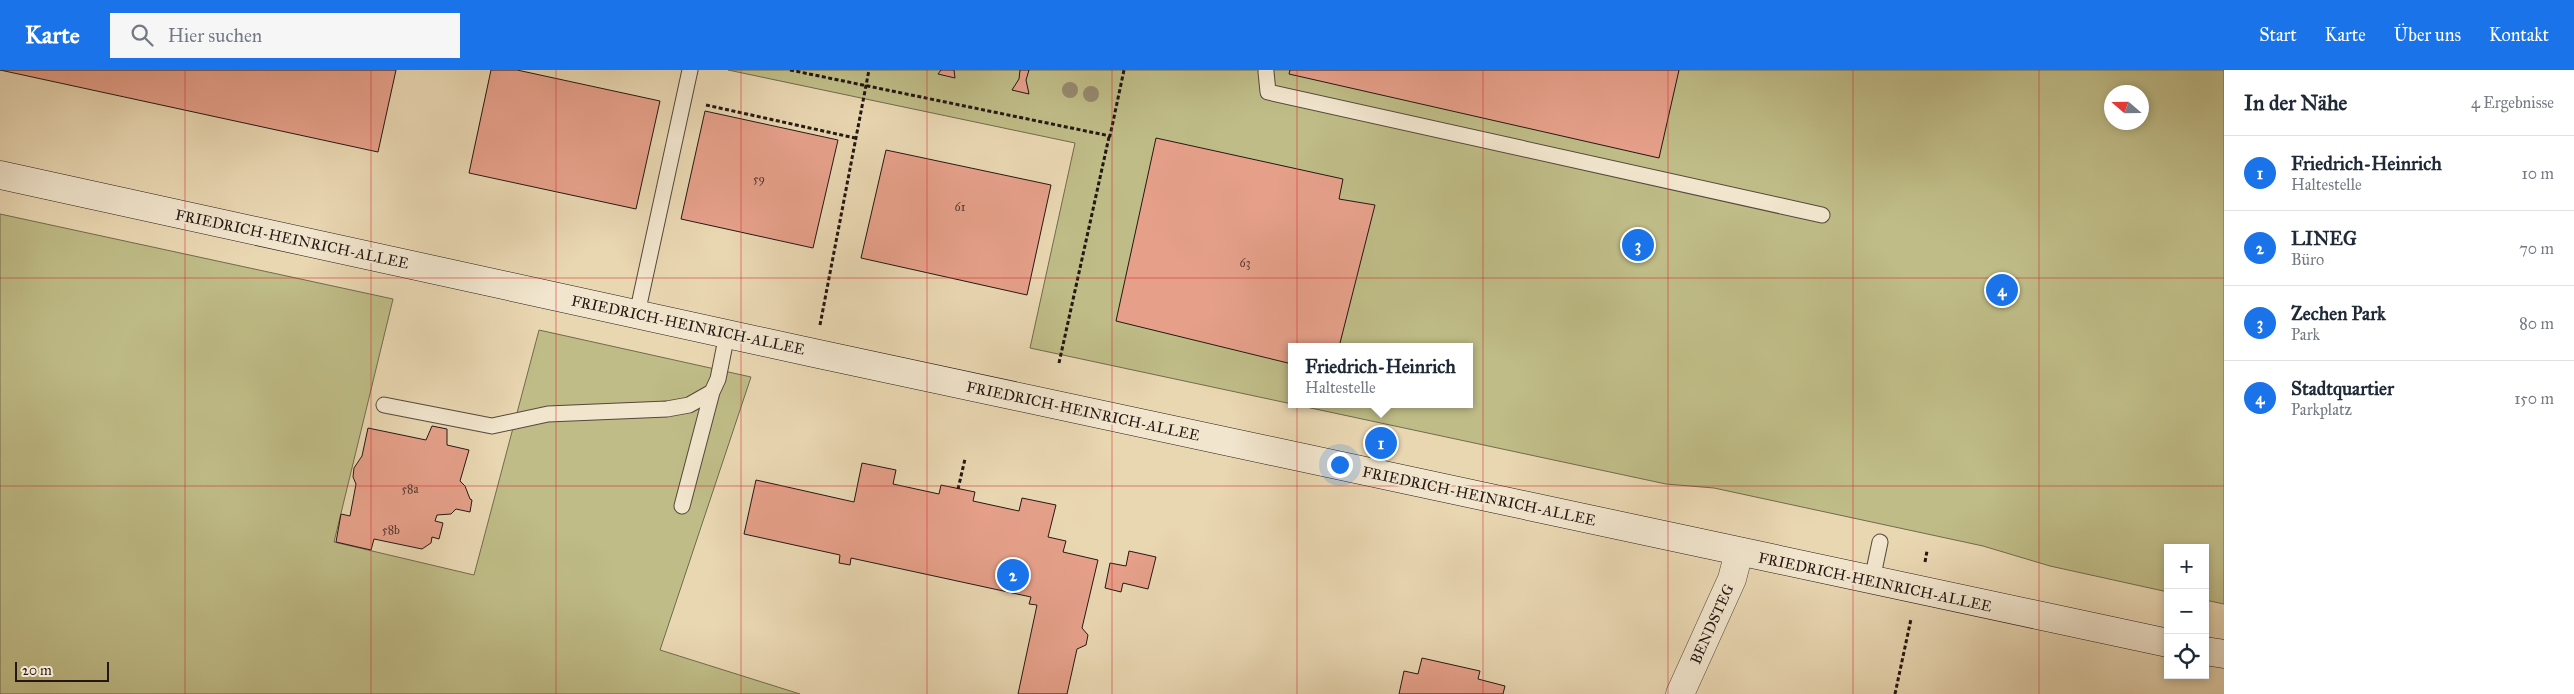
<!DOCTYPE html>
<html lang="de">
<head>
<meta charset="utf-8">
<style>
	:root { --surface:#fff; --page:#f6f6f7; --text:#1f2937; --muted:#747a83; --line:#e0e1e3; --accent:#1a73e8 }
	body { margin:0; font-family:"IM FELL Great Primer",serif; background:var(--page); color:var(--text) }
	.controls { position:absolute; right:15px; bottom:15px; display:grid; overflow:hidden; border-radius:0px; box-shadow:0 2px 8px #0003 }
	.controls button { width:45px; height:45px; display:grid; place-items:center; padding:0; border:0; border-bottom:1px solid var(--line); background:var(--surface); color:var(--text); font:25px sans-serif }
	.compass { position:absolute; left:2104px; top:15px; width:45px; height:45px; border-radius:50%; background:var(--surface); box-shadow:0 2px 8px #0003; rotate:290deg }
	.scale { position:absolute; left:15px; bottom:12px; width:94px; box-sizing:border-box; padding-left:5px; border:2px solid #241713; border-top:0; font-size:14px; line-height:18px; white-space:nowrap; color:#241713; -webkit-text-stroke:4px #f1e5cd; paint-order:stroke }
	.you { position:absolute; left:1339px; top:394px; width:18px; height:18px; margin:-12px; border:4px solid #fff; border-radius:50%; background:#1a73e8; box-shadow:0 0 0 8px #1a73e833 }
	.badge { display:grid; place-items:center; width:32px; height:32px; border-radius:50%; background:var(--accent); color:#fff; font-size:16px; font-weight:700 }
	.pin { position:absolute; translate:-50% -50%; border:2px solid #fff; box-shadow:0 1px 5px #0006 }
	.popup { position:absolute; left:1288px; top:273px; width:185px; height:65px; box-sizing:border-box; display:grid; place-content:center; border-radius:0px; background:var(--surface); filter:drop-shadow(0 1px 4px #0005); font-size:16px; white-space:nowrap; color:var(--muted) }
	.popup b { font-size:19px; color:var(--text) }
	.popup::after { content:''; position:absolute; left:50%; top:100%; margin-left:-10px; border:10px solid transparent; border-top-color:var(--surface) }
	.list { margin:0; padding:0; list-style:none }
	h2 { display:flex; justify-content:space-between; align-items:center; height:65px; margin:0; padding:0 20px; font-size:21px }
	h2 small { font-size:16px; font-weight:400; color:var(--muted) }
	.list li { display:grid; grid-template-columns:32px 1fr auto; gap:15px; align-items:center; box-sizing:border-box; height:75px; padding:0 20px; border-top:1px solid var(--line) }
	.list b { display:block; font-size:19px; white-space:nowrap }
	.list p { margin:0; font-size:16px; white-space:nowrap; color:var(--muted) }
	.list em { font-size:16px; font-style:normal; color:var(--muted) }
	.icon { flex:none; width:28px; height:28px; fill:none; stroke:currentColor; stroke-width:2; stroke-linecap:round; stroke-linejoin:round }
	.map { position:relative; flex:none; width:2224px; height:624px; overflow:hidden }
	header { display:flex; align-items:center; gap:30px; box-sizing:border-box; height:70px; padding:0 25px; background:var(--accent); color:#fff }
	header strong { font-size:24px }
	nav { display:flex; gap:28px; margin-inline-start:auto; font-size:18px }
	.search { width:350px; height:45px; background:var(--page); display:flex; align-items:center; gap:12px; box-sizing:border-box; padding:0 18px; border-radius:0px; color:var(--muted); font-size:19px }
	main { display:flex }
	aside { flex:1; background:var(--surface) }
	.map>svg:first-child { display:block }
</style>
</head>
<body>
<header>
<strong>Karte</strong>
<div class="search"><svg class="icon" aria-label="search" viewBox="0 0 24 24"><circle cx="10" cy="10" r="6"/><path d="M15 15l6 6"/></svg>Hier suchen</div>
<nav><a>Start</a><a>Karte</a><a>Über uns</a><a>Kontakt</a></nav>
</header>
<main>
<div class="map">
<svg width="2224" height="624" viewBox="0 0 2224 624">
	<rect width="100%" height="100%" fill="#e9d7b2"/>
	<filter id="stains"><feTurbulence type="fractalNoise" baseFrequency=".004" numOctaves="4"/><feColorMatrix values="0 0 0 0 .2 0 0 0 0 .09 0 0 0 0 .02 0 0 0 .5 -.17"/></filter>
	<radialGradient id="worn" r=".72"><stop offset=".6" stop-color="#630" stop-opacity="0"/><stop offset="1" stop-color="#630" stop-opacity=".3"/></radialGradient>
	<path fill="#bfbc87" stroke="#726a4d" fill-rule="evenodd" d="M728 0H2224V534L2205 530V478H2168V522L2050 496 1983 476 1714 418 1666 414 1292 334H1470V277H1292V334L1030 278 1075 73ZM2112 22H2142V52H2112Z
		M0 144 393 229 334 472 474 505 539 260 751 307 660 580 800 624H0Z"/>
	<path fill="#e6a08a" stroke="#241713" d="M0 0H396L378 82Z
		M491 0H517L660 31 636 139 469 103Z
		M941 0H954L955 8 938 4Z
		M1020 0H1029L1026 10 1029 24 1012 20 1019 9Z
		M1290 0H1679L1659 88 1289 4Z
		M705 41 838 70 813 178 681 149Z
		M1156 68 1343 109 1339 129 1375 135 1339 277H1292V294L1116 251Z
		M886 80 1051 115 1027 225 861 188Z
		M432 356 447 359V375L469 380 460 411 465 416 470 429 472 430 470 442 456 439 451 444 437 445 435 451 443 453 439 469 432 467 431 473 422 479 374 469 371 480 336 472 341 444 350 446 356 414 353 407 354 398 362 386 368 358 426 370Z
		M862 393 896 400 893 414 939 424 941 415 975 422 973 431 1019 441 1022 428 1056 435 1048 467 1066 471 1063 482 1098 490 1082 558 1088 565 1086 575 1077 579 1067 624H1018L1037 535 1029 534 1031 527 851 488 850 495 839 493 840 485 744 464 756 410 854 432Z
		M1129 481 1156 487 1148 519 1123 513 1121 522 1105 518 1110 493 1126 496Z
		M1422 588 1480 601 1478 609 1505 616 1503 624H1399L1404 601 1418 604Z"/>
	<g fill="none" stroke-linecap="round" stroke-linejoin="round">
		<defs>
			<path id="service" d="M1266 2 1268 22 1822 145
				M637 244 690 0
				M384 335 492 356 548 344 667 339 689 335 712 322 718 309 727 264
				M682 436 712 322
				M1872 510 1880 472"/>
			<path id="minor" d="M1680 624 1732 509 1739 482"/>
			<path id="secondary" d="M0 105 814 283 2168 573
				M2205 581 2224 584"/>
		</defs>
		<use href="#service" stroke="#55473b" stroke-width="17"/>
		<use href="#minor" stroke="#55473b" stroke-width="29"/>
		<use href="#secondary" stroke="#241713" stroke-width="29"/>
		<path stroke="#241713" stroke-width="3" stroke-dasharray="4 2.5" stroke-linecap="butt" d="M790 0 1110 66 1124 0
			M706 35 855 68
			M820 255 869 0
			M1059 293 1109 67
			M958 419 965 389
			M1925 492 1927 481
			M1895 624 1911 549"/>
		<use href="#service" stroke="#f1e5cd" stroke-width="15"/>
		<use href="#minor" stroke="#f1e5cd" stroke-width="28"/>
		<use href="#secondary" stroke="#f1e5cd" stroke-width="28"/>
	</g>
	<g fill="#96896e">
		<circle cx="1070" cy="20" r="8"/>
		<circle cx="1091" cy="24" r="8"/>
	</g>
	<path fill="none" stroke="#d62828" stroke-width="1" stroke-opacity="0.55" d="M185 0V624M371 0V624M556 0V624M741 0V624M927 0V624M1112 0V624M1297 0V624M1483 0V624M1668 0V624M1853 0V624M2039 0V624M0 208H2224M0 416H2224"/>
	<g text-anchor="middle" stroke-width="4" stroke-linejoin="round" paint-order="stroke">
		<g font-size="12" fill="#543931">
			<text x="759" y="113">59</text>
			<text x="960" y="141">61</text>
			<text x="1245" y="197">63</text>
			<text x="410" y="423">58a</text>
			<text x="391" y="464">58b</text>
		</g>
		<g font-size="15" fill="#241713" stroke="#f1e5cd">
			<text transform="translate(292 169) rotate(12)" y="5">FRIEDRICH-HEINRICH-ALLEE</text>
			<text transform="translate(688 255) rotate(12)" y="5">FRIEDRICH-HEINRICH-ALLEE</text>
			<text transform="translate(1083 341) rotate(12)" y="5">FRIEDRICH-HEINRICH-ALLEE</text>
			<text transform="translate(1479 426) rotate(12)" y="5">FRIEDRICH-HEINRICH-ALLEE</text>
			<text transform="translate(1875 512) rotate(12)" y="5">FRIEDRICH-HEINRICH-ALLEE</text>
			<text transform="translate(1712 554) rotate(-66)" y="5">BENDSTEG</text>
		</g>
	</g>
	<rect width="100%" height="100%" filter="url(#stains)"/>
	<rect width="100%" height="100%" fill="url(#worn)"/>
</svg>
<div class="controls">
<button>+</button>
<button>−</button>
<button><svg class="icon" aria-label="locate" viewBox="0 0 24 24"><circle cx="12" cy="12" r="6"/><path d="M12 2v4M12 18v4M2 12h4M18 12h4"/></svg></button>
</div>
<svg class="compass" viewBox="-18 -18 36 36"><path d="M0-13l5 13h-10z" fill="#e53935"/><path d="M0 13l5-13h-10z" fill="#747a83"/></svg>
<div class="scale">20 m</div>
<div class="you"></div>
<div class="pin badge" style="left:1381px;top:373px">1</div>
<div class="popup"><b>Friedrich-Heinrich</b>Haltestelle</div>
<div class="pin badge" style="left:1013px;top:505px">2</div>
<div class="pin badge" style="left:1638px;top:175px">3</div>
<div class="pin badge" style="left:2002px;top:220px">4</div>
</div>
<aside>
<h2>In der Nähe<small>4 Ergebnisse</small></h2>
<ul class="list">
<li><span class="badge">1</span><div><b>Friedrich-Heinrich</b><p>Haltestelle</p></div><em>10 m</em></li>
<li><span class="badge">2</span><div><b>LINEG</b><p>Büro</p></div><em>70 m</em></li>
<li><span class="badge">3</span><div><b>Zechen Park</b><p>Park</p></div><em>80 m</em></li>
<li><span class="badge">4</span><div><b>Stadtquartier</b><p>Parkplatz</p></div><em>150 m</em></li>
</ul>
</aside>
</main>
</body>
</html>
